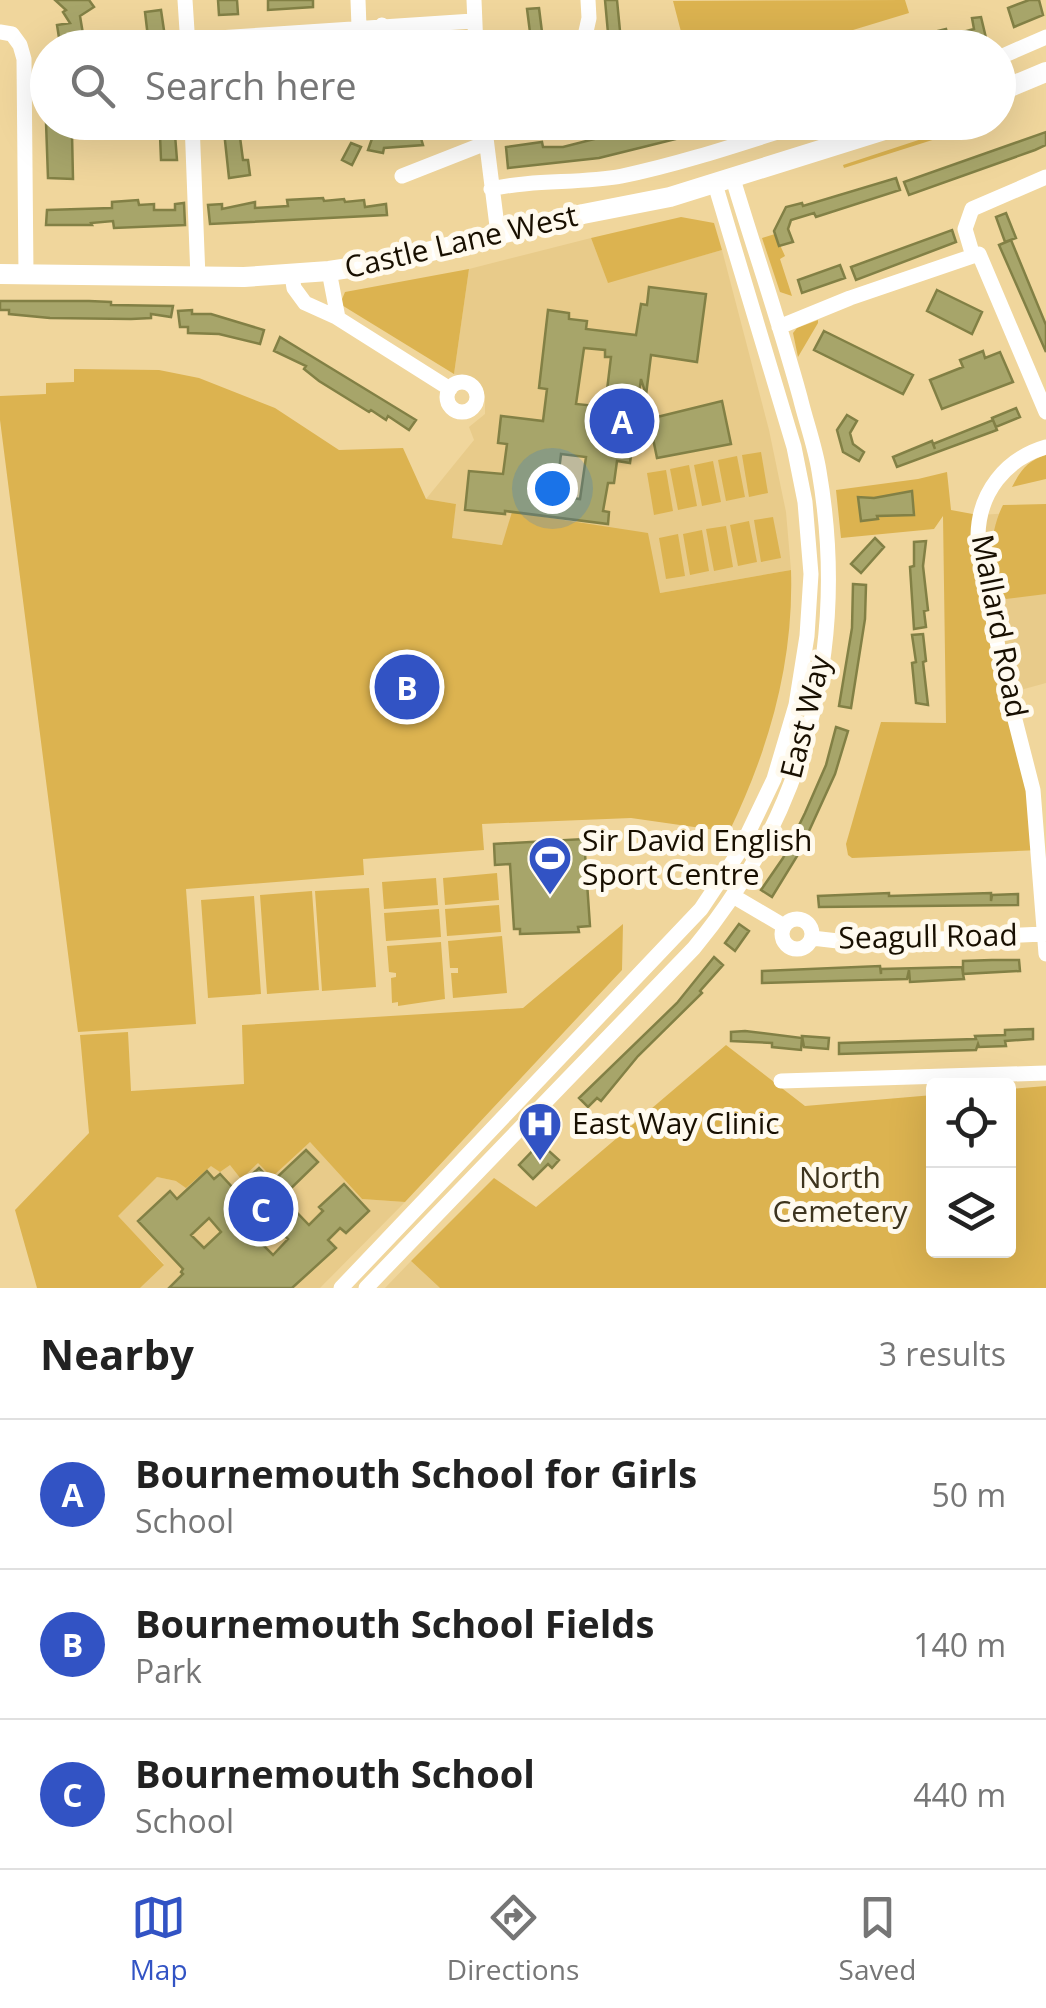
<!DOCTYPE html>
<html lang="en">
<head>
<meta charset="utf-8">
<style>
	:root { --surface:#fff; --page:#f6f6f6; --text:#222; --muted:#767676; --line:#e0e0e0; --accent:#3253c4 }
	body { margin:0; font-family:"Open Sans",sans-serif; background:var(--page); color:var(--text) }
	.controls { position:absolute; right:30px; bottom:30px; display:grid; overflow:hidden; border-radius:10px; box-shadow:0 10px 40px #0002 }
	.controls button { width:90px; height:90px; display:grid; place-items:center; padding:0; border:0; border-bottom:2px solid var(--line); background:var(--surface); color:var(--text); font:50px sans-serif }
	.you { position:absolute; left:552px; top:488px; width:35px; height:35px; margin:-25px; border:8px solid #fff; border-radius:50%; background:#1a73e8; box-shadow:0 0 0 15px #1a73e833 }
	.badge { display:grid; place-items:center; width:65px; height:65px; border-radius:50%; background:var(--accent); color:#fff; font-size:32px; font-weight:700 }
	.pin { position:absolute; translate:-50% -50%; border:5px solid #fff; box-shadow:0 2px 10px #0006 }
	.list { margin:0; padding:0; list-style:none }
	h2 { display:flex; justify-content:space-between; align-items:center; height:130px; margin:0; padding:0 40px; font-size:42px }
	h2 small { font-size:32px; font-weight:400; color:var(--muted) }
	.list li { display:grid; grid-template-columns:65px 1fr auto; gap:30px; align-items:center; box-sizing:border-box; height:150px; padding:0 40px; border-top:2px solid var(--line) }
	.list b { display:block; font-size:38px; white-space:nowrap }
	.list p { margin:0; font-size:32px; white-space:nowrap; color:var(--muted) }
	.list em { font-size:32px; font-style:normal; color:var(--muted) }
	.icon { flex:none; width:55px; height:55px; fill:none; stroke:currentColor; stroke-width:2; stroke-linecap:round; stroke-linejoin:round }
	.map { position:relative; flex:none; width:1046px; height:1288px; overflow:hidden }
	.search { position:absolute; background:var(--surface); box-shadow:0 10px 40px #0002; left:30px; right:30px; top:30px; height:110px; display:flex; align-items:center; gap:25px; box-sizing:border-box; padding:0 35px; border-radius:55px; color:var(--muted); font-size:38px }
	.sheet { height:580px; background:var(--surface) }
	nav { display:flex; justify-content:space-around; align-items:center; box-sizing:border-box; height:140px; border-top:2px solid var(--line); background:var(--surface); font-size:28px; color:var(--muted) }
	nav a { display:grid; justify-items:center; gap:5px }
	nav .on { color:var(--accent) }
	.map>svg:first-child { display:block }
</style>
</head>
<body>
<div class="map">
<svg width="1046" height="1288" viewBox="0 0 1046 1288">
	<rect width="100%" height="100%" fill="#f0d69c"/>
	<path fill="#e8cb8a" d="M591 238 608 282 722 250 769 430 786 512 791 570 660 593 503 545 451 538 456 504 426 499 474 440 469 427 485 414V395L475 379 454 374 469 269Z
		M1046 511V683L1010 693 978 515Z
		M310 1142 362 1199 405 1202 320 1288H140L164 1264 117 1216 157 1177 176 1181 211 1166 258 1163Z
		M411 1261 440 1288H385Z"/>
	<path fill="#dcb350" d="M905 0 909 13 797 47H685L673 1Z
		M973 122 986 123 844 168 843 165Z
		M681 217 714 223 722 250 608 283 591 238Z
		M775 234 785 256 780 259 792 296 780 292 762 238Z
		M469 269 454 374 340 304 345 292Z
		M818 320V323L798 357 793 333 797 328Z
		M74 369 159 370 199 378 275 408 339 450 403 448 426 499 456 504 452 538 502 545 512 512 648 533 660 593 791 570C794 663 769 749 729 832L631 818 482 824 484 850 363 859 364 875 186 889 196 1024 78 1032 0 420V396L46 394V383L74 382Z
		M761 452 768 493 749 497 742 455Z
		M1046 455V479L1012 487C1020 471 1028 460 1046 455Z
		M737 456 745 497 726 501 718 460Z
		M713 461 721 502 702 506 694 465Z
		M689 465 697 506 678 510 670 469Z
		M666 470 673 511 654 515 647 473Z
		M947 472 951 510 978 515 1040 850 852 858 848 855 846 844 881 722 946 723 943 516 934 529 841 538 836 490 918 479Z
		M1046 504V594L1006 599C982 583 991 527 1003 505Z
		M773 517 781 558 761 562 754 520Z
		M749 521 757 562 738 566 730 525Z
		M726 526 733 567 714 571 706 529Z
		M702 530 709 571 690 575 683 534Z
		M678 534 685 576 666 579 659 538Z
		M497 873 499 900 445 905 443 878Z
		M436 878 438 905 384 909 382 882Z
		M369 888 376 987 322 991 315 891Z
		M312 891 319 990 267 994 260 895Z
		M254 896 261 994 208 998 201 900Z
		M499 905 501 932 447 936 445 909Z
		M439 909 441 937 386 941 384 913Z
		M623 924 622 970 405 1202 362 1199 310 1142 272 1177 258 1163 241 1179 230 1165 220 1172 211 1166 186 1188 176 1181 157 1177 118 1216 164 1265 140 1288H37L15 1210 89 1133 80 1035 128 1032 131 1091 244 1084 242 1025 523 1008Z
		M502 936 507 993 453 998 451 973H458V968H450L448 941Z
		M441 942 445 999 398 1006V1002L392 1003 391 978 396 977V973L389 972 387 946Z
		M726 1045 805 1106 933 1095 934 1250H1008L1009 1089 1046 1086V1288H440L411 1261 494 1178 536 1207Z"/>
	<path fill="#a7a56a" stroke="#828045" stroke-width="2.5" fill-rule="evenodd" d="M55 0H89L94 7 80 16 85 46 81 40 60 44 57 25 70 23 63 12 66 10Z
		M218 0H237L238 14 219 15Z
		M268 0H313V7L268 10Z
		M605 0H617L620 31 608 33Z
		M1029 0H1039L1043 15 1014 27 1008 8Z
		M539 8 544 48H532L527 9Z
		M161 10 166 44 149 46 145 12Z
		M981 17 986 38 959 48H939L934 32 946 29 948 36 974 29 972 18Z
		M46 122H68L72 134 73 179 48 178Z
		M160 122H174L177 160H161L160 135 156 136 155 123Z
		M223 122H238L243 160H248L250 175 229 178Z
		M329 122H354L327 135 323 126Z
		M661 122H724V127L599 158 508 168 506 147 542 142 543 147H563Z
		M417 125 423 145 384 148 383 153 368 150 375 130 393 134 392 128H403V134Z
		M1046 132V145L1035 150 909 195 904 182Z
		M351 143 361 147 352 165 342 160Z
		M896 178 900 190 816 217 814 213 791 220 788 229 793 242 779 246 774 231 786 207 802 203 803 206Z
		M323 198 324 201 344 199 345 202 364 200 365 207 386 204 387 215 210 224 208 205 222 204V209L255 202V208L288 206 287 200Z
		M138 200 139 205 154 204V210H175V204L184 203 185 225 114 228 113 221 91 223 92 225H46L47 210 112 208V202Z
		M1006 213 1016 238 1005 242 996 217Z
		M952 230 956 242 856 280 851 267Z
		M1011 240 1046 325V352L999 245Z
		M840 265 845 278 802 293 798 280Z
		M649 287 706 294 697 362 651 355 646 395 641 379 630 463 617 461 614 483H608L603 511 609 512 608 524 505 511V514L465 510 469 471 503 474 507 444 498 443 501 416 543 421 547 389 539 388 548 310 569 313V319L587 321 586 329 636 335 641 304 647 305ZM584 348 605 350V357H611L605 407 576 404ZM561 454 586 457 580 499 556 496Z
		M937 290 982 312 972 334 927 311Z
		M0 301H89L111 302V305L173 306 171 317 151 314V318L131 319 50 318 9 314V310H0Z
		M192 310V314H211L264 330 260 344 219 334 188 333V327H180L178 311Z
		M824 331 913 375 903 394 814 350Z
		M280 337 416 420 409 430 388 416 386 420 371 410 369 412 319 381 304 369 306 366 274 351Z
		M983 351 985 358 1000 352 1013 382 942 409 930 380 963 367 960 360Z
		M722 401 731 444 657 458 649 419Z
		M1016 408 1020 417 996 427 992 418Z
		M847 415 857 421 850 433 853 444 864 452 859 461 843 452 837 430Z
		M993 420 997 430 897 467 893 457 932 441 935 449 933 444Z
		M912 491 914 515 877 516 878 519 861 521 858 497 874 498Z
		M875 538 884 547 861 573 851 564Z
		M926 541 923 566 928 610 924 611 926 627 914 629 910 567 914 566V542Z
		M853 584 866 585 865 619 851 708 839 706 852 628Z
		M923 634 926 661 923 662 928 705 916 703 912 663 916 662 912 635Z
		M836 727 848 731 835 774 799 853 772 897 761 890 783 858 805 813 826 765Z
		M584 839 590 926 578 927 579 932 520 934V929H514L510 864 495 865 494 844Z
		M889 893V896L991 893V901L992 895 1018 894V905L819 907 818 896Z
		M739 924 749 931 735 951 725 943Z
		M714 957 723 965 700 991 702 993 638 1056 601 1101 597 1098 588 1107 579 1098 677 1003Z
		M992 960H1019L1020 971 963 974 964 979 910 982 909 970 907 979 762 983V971L880 966 881 974V969L962 967 963 973V961Z
		M1033 1029V1039L1005 1041 1006 1046 979 1047 978 1044 976 1050 839 1054V1043L976 1039 975 1036 1005 1035V1030Z
		M745 1031 802 1038 801 1050 772 1047V1043L731 1041V1032Z
		M802 1036 829 1038 828 1049 804 1047Z
		M540 1143 559 1160 552 1168 548 1164 533 1179 519 1165Z
		M306 1150 318 1162 282 1197 309 1225 323 1211 319 1207 344 1184 369 1211 346 1233 340 1228 328 1240 336 1248 292 1288H169L183 1274 181 1272 183 1269 138 1221 170 1191 177 1199 207 1171 214 1179 220 1174 235 1190 259 1168 272 1182ZM209 1218 221 1232 204 1248 191 1235ZM274 1225 288 1239 273 1255 259 1241Z"/>
	<g fill="none" stroke-linecap="round" stroke-linejoin="round">
		<path stroke="#fff" stroke-width="15" d="M185 0 188 46
			M358 0 359 27
			M474 0 476 48
			M382 25 384 48
			M0 32 12 34 20 45 24 59 26 275
			M187 40 473 21
			M583 45 589 18 588 0
			M998 58 1046 37
			M192 122 198 278
			M484 122 498 234
			M402 176 486 143
			M491 189C535 179 579 184 622 176 685 163 748 141 809 122
			M973 256 965 229 972 209 1046 177
			M329 271 338 318
			M292 276 294 288 305 303 336 317 450 389
			M779 327 850 298 979 254 1046 412
			M447 397a15 15 0 1 1 30 0a15 15 0 1 1-30 0Z
			M1046 447C1005 459 979 493 978 535L1002 669 1033 790 1046 954
			M733 896 784 926
			M782 934a15 15 0 1 1 30 0a15 15 0 1 1-30 0Z
			M812 938 855 943 1044 934
			M781 1081 1046 1073
			M341 1288 701 909 739 852 774 779 796 705 807 636 811 574 805 502 794 447 715 184
			M366 1288 694 948C807 811 849 646 819 471 815 446 806 422 800 397 780 324 755 252 733 179"/>
		<path stroke="#fff" stroke-width="20" d="M998 92 1046 72
			M0 274 244 277 329 271 382 263 583 214 670 197 910 122"/>
	</g>
	<defs>
		<symbol id="stadium-pin" viewBox="-11 -11 22 30"><path d="M0 17L-7.5 6A9.5 9.5 0 1 1 7.5 6Z" fill="#3253c4" stroke="#fffaee"/><path d="M0-5a6.5 5 0 1 0 0 10a6.5 5 0 1 0 0-10ZM-3.5-1.8h7v3.6h-7Z" fill="#fff"/></symbol>
		<symbol id="hospital-pin" viewBox="-11 -11 22 30"><path d="M0 17L-7.5 6A9.5 9.5 0 1 1 7.5 6Z" fill="#3253c4" stroke="#fffaee"/><path d="M-5-5h3v3.5h4V-5h3V5h-3V1.5h-4V5h-3Z" fill="#fff"/></symbol>
	</defs>
	<g fill-rule="evenodd">
		<use href="#stadium-pin" x="525" y="833" width="50" height="68"/>
		<use href="#hospital-pin" x="515" y="1099" width="50" height="68"/>
	</g>
	<g text-anchor="middle" stroke-width="10" stroke-linejoin="round" paint-order="stroke">
		<g font-size="30" fill="#180f00" stroke="#fffaee">
			<text transform="translate(461 242) rotate(-13)" y="10">Castle Lane West</text>
			<text transform="translate(999 626) rotate(79)" y="10">Mallard Road</text>
			<text transform="translate(806 717) rotate(-76)" y="10">East Way</text>
			<text transform="translate(928 937) rotate(-1)" y="10">Seagull Road</text>
		</g>
		<g font-size="30" fill="#180f00" stroke="#fffaee" text-anchor="start">
			<text x="582" y="851">Sir David English<tspan x="582" dy="34">Sport Centre</tspan></text>
			<text x="572" y="1134">East Way Clinic</text>
		</g>
		<g font-size="30" fill="#3d341e" stroke="#fffaee">
			<text x="840" y="1188">North<tspan x="840" dy="34">Cemetery</tspan></text>
		</g>
	</g>
</svg>
<div class="controls">
<button><svg class="icon" aria-label="locate" viewBox="0 0 24 24"><circle cx="12" cy="12" r="6"/><path d="M12 2v4M12 18v4M2 12h4M18 12h4"/></svg></button>
<button><svg class="icon" aria-label="layers" viewBox="0 0 24 24"><path d="M12 4l9 5-9 5-9-5zM3 14l9 5 9-5"/></svg></button>
</div>
<div class="you"></div>
<div class="pin badge" style="left:622px;top:421px">A</div>
<div class="pin badge" style="left:407px;top:687px">B</div>
<div class="pin badge" style="left:261px;top:1209px">C</div>
<div class="search"><svg class="icon" aria-label="search" viewBox="0 0 24 24"><circle cx="10" cy="10" r="6"/><path d="M15 15l6 6"/></svg>Search here</div>
</div>
<section class="sheet">
<h2>Nearby<small>3 results</small></h2>
<ul class="list">
<li><span class="badge">A</span><div><b>Bournemouth School for Girls</b><p>School</p></div><em>50 m</em></li>
<li><span class="badge">B</span><div><b>Bournemouth School Fields</b><p>Park</p></div><em>140 m</em></li>
<li><span class="badge">C</span><div><b>Bournemouth School</b><p>School</p></div><em>440 m</em></li>
</ul>
</section>
<nav>
<a class="on"><svg class="icon" aria-label="map" viewBox="0 0 24 24"><path d="M3 6l6-2 6 2 6-2v14l-6 2-6-2-6 2zM9 4v14M15 6v14"/></svg>Map</a>
<a><svg class="icon" aria-label="directions" viewBox="0 0 24 24"><path d="M12 3l9 9-9 9-9-9zM9 14v-3h6M13 9l2 2-2 2"/></svg>Directions</a>
<a><svg class="icon" aria-label="saved" viewBox="0 0 24 24"><path d="M7 4h10v16l-5-4-5 4z"/></svg>Saved</a>
</nav>
</body>
</html>
